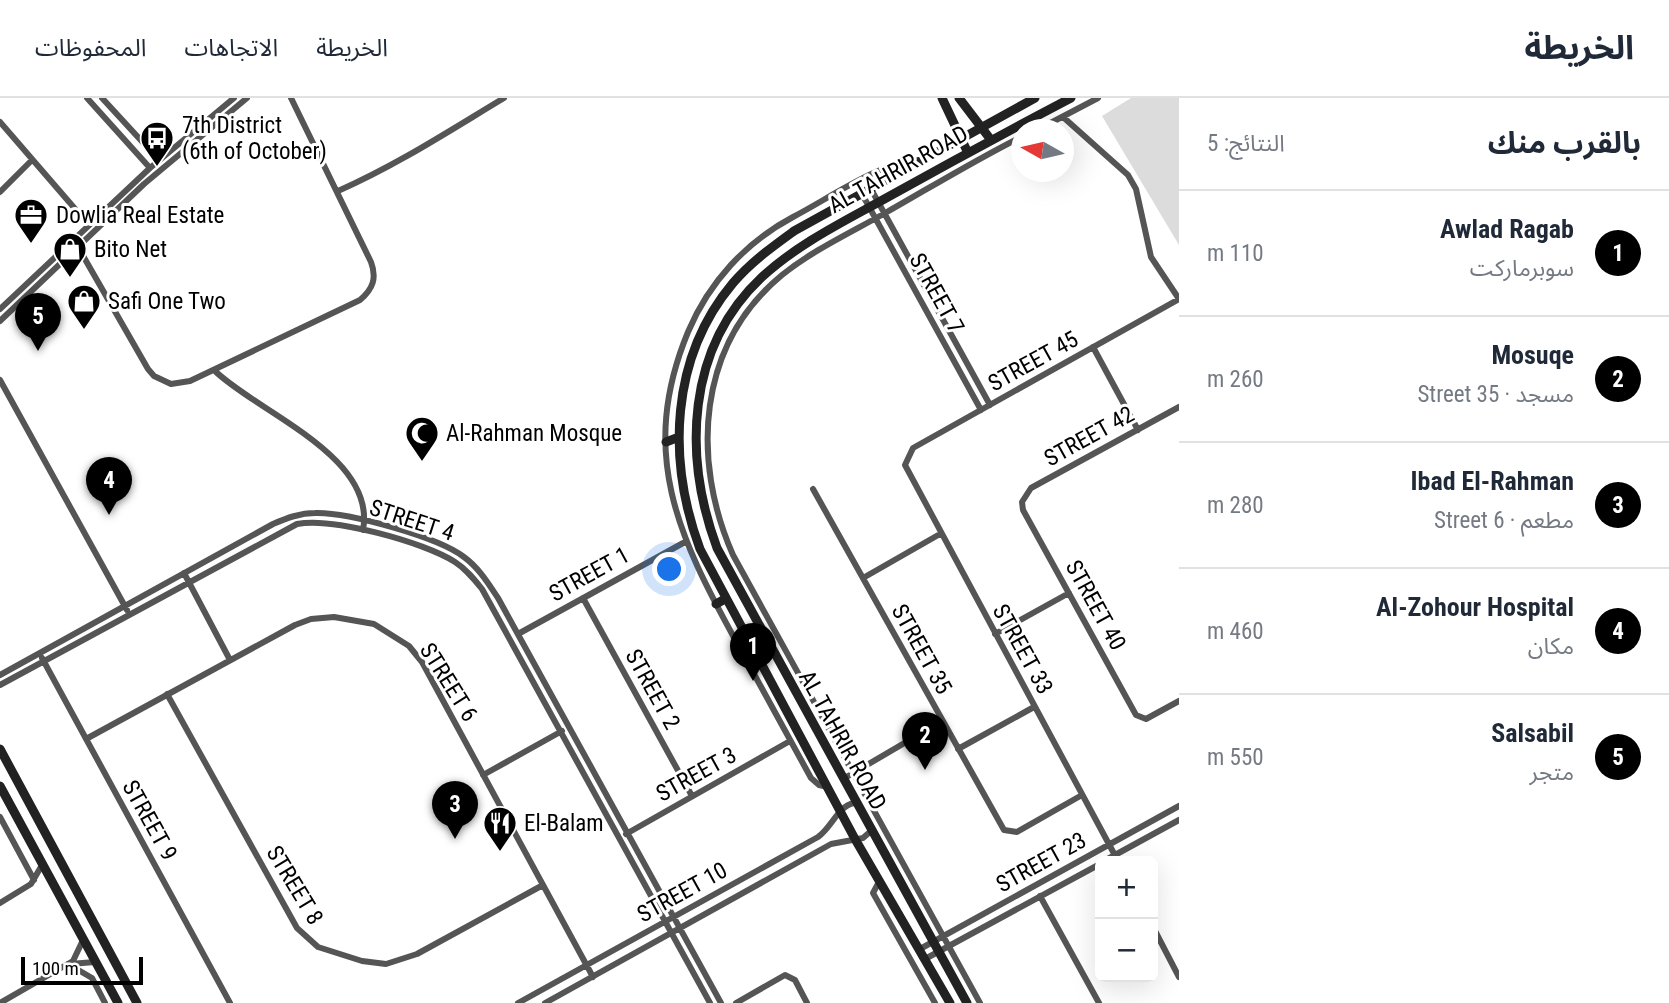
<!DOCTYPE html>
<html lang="ar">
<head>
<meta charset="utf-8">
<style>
	:root { --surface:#fff; --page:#f2f2f3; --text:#1f2937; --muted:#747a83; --line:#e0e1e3; --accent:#000 }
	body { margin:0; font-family:"Roboto Condensed","Noto Sans Arabic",sans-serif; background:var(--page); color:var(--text); direction:rtl }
	.controls { position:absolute; right:21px; bottom:21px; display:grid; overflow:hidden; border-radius:10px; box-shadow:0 7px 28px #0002 }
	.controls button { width:63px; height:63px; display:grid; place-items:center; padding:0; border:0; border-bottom:2px solid var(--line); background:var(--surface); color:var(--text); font:35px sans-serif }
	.compass { position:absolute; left:1011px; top:21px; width:63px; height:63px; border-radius:50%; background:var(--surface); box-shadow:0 7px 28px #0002; rotate:278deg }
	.scale { position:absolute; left:21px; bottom:18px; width:122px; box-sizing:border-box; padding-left:7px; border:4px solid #000; border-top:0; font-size:19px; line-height:24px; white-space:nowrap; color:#000; -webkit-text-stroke:5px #fff; paint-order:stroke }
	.you { position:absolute; left:670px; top:472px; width:24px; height:24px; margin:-18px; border:5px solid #fff; border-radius:50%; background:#1a73e8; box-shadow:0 0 0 10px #1a73e833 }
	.badge { display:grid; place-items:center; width:46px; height:46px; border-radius:50%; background:var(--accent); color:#fff; font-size:23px; font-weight:700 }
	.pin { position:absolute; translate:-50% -58px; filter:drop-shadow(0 2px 4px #0008) }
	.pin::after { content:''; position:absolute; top:37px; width:24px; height:21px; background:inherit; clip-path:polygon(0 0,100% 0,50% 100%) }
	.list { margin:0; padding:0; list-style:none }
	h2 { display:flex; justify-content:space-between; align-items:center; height:91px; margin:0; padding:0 28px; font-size:30px }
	h2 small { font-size:23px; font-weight:400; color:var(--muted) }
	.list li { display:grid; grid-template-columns:46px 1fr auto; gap:21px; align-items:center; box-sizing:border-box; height:126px; padding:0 28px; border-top:2px solid var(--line) }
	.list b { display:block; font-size:26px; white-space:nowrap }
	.list p { margin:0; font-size:23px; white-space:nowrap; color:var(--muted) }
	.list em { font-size:23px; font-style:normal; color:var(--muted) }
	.map { position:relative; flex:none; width:1179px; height:905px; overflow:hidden; direction:ltr }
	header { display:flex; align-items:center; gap:42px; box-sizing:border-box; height:98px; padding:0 35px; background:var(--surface); border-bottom:2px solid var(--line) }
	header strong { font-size:33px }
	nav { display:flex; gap:38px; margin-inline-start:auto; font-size:24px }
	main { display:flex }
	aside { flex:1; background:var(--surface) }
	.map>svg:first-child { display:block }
</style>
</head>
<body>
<header>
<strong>الخريطة</strong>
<nav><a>الخريطة</a><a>الاتجاهات</a><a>المحفوظات</a></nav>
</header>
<main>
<aside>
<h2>بالقرب منك<small>النتائج: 5</small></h2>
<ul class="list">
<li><span class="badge">1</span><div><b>Awlad Ragab</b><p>سوبرماركت</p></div><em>110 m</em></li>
<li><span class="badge">2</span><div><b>Mosuqe</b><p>مسجد · Street 35</p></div><em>260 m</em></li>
<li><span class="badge">3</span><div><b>Ibad El-Rahman</b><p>مطعم · Street 6</p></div><em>280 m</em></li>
<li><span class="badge">4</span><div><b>Al-Zohour Hospital</b><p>مكان</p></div><em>460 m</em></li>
<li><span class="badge">5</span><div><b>Salsabil</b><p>متجر</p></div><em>550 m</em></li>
</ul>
</aside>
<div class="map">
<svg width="1179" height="905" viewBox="0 0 1179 905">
	<rect width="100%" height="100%" fill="#fff"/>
	<path fill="#dcdcdc" d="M1131 0H1179V147L1102 18Z"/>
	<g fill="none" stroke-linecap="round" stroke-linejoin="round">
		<path stroke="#555" stroke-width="6" d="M87 0 150 70
			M102 0 159 62
			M1063 19 1128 77 1136 91 1151 159 1179 201
			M0 24 89 127
			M1037 32 1098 0
			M871 91 990 307
			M338 93C397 67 449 33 504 0
			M0 94 32 62
			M862 96 981 312
			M78 149 148 271 154 278 171 286 190 283 360 202C373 191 377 180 371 164L291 0
			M0 211 150 70 234 0
			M0 223 144 86 247 0
			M1093 249 1138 332
			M215 273C257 314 377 358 363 432
			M0 282 127 512
			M1179 309 1031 390 1022 404 1023 412 1136 617 1146 621 1179 603
			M813 391 1004 732 1017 734 1082 697
			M184 475 230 562
			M863 480 940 436
			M583 500 692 698
			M518 536 685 444
			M995 536 1069 495
			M42 560 230 905
			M0 577 273 426C287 420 300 415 315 415 348 414 438 439 464 459 479 470 488 485 498 500L721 905
			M0 587 297 426C332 419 424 444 455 464 466 471 474 481 482 491L710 905
			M167 596 297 830 318 849 362 863 386 866 417 856 543 787
			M86 641 295 527 311 521 334 519 374 526 409 548 422 564 593 879
			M958 651 1034 609
			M483 677 562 633
			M843 681 942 623
			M828 689 819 687 811 680C786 635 762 590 737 545 678 438 638 355 688 234 709 184 746 144 793 119 828 101 880 64 918 62
			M0 719 34 782
			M626 736 790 643
			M1104 763 1179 722
			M1118 763 905 367 913 350 1179 201
			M880 782 873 795 935 905
			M1040 798 1099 905
			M0 805 31 786 42 767
			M1153 829 1179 879
			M920 851 1179 708
			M925 861 1100 766
			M68 866 92 880 105 905
			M70 866 95 864
			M0 905 73 863 83 842
			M518 905 818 739C832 729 838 708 854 705
			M545 905 831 746 863 740 871 733
			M736 905 785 877 795 882 807 905
			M980 905 733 457C691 362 697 247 782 177 813 152 852 134 887 114 931 89 975 62 1021 39"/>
		<path stroke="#222" stroke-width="9" d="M942 0 968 55
			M959 0 991 42
			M666 344 679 339
			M716 506 725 501
			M0 651 137 905
			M0 688 118 905
			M950 905 855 741 700 451C667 362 670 260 733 185 751 164 772 149 794 133L1035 0
			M967 905 717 450C683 358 686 250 762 179 799 145 845 123 888 99 949 65 1010 32 1071 0"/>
	</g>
	<defs>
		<symbol id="bus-pin" viewBox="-11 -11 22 30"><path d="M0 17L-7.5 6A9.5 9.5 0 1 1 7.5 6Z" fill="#000" stroke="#fff"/><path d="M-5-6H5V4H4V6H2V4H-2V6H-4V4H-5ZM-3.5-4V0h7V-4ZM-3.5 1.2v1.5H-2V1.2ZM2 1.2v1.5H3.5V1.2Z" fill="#fff"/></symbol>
		<symbol id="office-pin" viewBox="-11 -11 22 30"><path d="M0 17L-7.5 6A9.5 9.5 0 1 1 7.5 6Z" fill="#000" stroke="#fff"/><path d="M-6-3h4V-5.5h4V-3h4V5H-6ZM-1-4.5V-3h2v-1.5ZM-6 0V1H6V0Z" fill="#fff"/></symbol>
		<symbol id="shop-pin" viewBox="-11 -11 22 30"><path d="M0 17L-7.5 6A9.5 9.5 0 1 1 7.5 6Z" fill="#000" stroke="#fff"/><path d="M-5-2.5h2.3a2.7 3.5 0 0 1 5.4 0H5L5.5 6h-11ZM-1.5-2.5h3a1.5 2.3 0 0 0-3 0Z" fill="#fff"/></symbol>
		<symbol id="mosque-pin" viewBox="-11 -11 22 30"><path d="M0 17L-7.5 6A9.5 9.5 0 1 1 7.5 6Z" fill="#000" stroke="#fff"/><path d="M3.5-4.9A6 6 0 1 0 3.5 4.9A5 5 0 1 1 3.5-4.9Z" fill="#fff"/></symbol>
		<symbol id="restaurant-pin" viewBox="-11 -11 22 30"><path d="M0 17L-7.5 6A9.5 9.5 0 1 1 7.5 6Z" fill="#000" stroke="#fff"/><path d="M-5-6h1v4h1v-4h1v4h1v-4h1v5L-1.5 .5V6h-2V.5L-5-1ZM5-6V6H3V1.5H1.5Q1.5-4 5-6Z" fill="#fff"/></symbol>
	</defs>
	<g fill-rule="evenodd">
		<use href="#bus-pin" x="138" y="21" width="38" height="52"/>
		<use href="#office-pin" x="12" y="98" width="38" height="52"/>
		<use href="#shop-pin" x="51" y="132" width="38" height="52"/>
		<use href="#shop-pin" x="65" y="184" width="38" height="52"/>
		<use href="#mosque-pin" x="403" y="316" width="38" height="52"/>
		<use href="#restaurant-pin" x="481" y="706" width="38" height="52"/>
	</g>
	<g text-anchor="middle" stroke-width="6" stroke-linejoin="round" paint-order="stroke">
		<g font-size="23" fill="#000" stroke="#fff" text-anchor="start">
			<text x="182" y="35">7th District<tspan x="182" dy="26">(6th of October)</tspan></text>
			<text x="56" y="125">Dowlia Real Estate</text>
			<text x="94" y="159">Bito Net</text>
			<text x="108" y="211">Safi One Two</text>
			<text x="446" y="343">Al-Rahman Mosque</text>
			<text x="524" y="733">El-Balam</text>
		</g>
		<g font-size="23" fill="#000" stroke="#fff">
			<text transform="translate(898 71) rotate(-29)" y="8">AL TAHRIR ROAD</text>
			<text transform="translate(937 195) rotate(61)" y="8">STREET 7</text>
			<text transform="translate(1033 263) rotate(-29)" y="8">STREET 45</text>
			<text transform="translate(1089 338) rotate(-29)" y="8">STREET 42</text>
			<text transform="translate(412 422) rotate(18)" y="8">STREET 4</text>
			<text transform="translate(589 476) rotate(-29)" y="8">STREET 1</text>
			<text transform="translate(1096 507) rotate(61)" y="8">STREET 40</text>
			<text transform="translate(922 551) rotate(61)" y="8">STREET 35</text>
			<text transform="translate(1023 551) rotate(61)" y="8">STREET 33</text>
			<text transform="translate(449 584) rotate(58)" y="8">STREET 6</text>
			<text transform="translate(653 591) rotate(61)" y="8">STREET 2</text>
			<text transform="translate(843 642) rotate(61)" y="8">AL TAHRIR ROAD</text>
			<text transform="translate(696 676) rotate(-29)" y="8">STREET 3</text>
			<text transform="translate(150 722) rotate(61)" y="8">STREET 9</text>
			<text transform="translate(1041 764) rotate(-29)" y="8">STREET 23</text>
			<text transform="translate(295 787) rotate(59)" y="8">STREET 8</text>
			<text transform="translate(682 794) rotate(-29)" y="8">STREET 10</text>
		</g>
	</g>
</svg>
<div class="controls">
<button>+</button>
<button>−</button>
</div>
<svg class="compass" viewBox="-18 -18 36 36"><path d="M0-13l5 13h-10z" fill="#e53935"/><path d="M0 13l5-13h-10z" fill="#747a83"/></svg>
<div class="scale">100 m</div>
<div class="you"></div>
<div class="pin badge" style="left:753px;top:583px">1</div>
<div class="pin badge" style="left:925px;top:672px">2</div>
<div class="pin badge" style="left:455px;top:741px">3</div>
<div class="pin badge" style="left:109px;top:417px">4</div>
<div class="pin badge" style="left:38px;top:253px">5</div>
</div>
</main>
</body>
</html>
